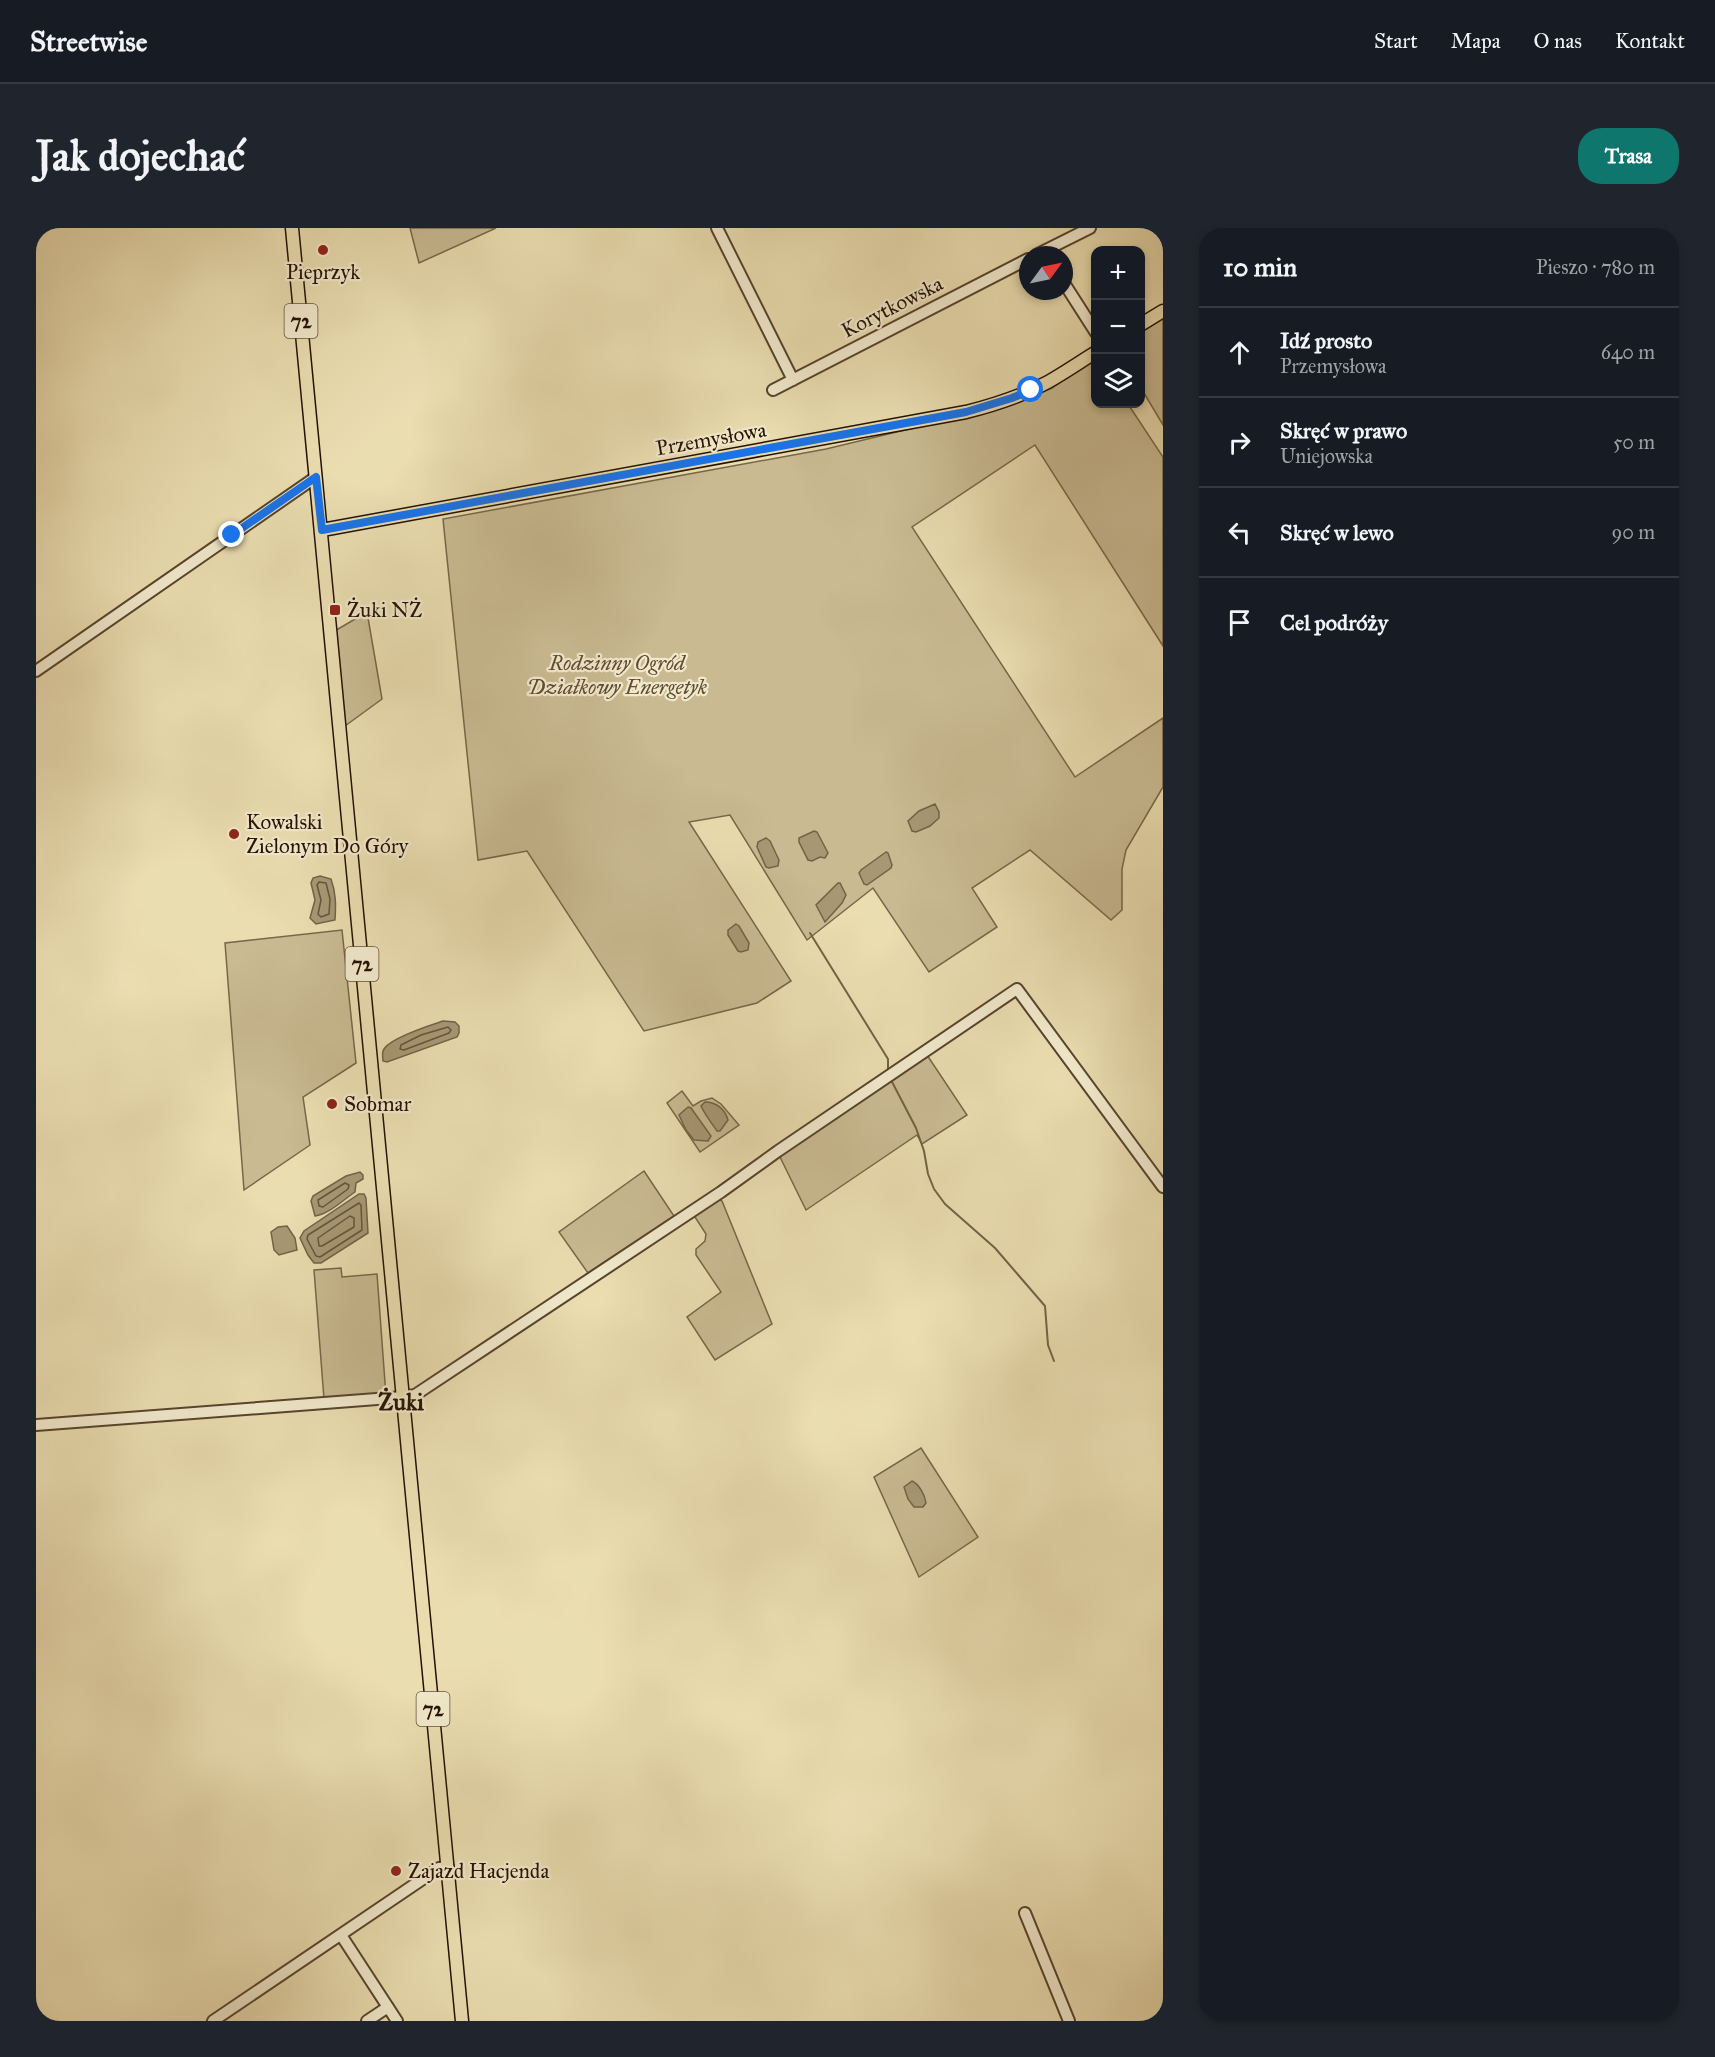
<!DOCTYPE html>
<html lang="pl">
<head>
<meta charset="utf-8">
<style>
	:root { --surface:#171b24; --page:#20242c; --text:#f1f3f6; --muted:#9ea1a6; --line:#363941; --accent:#0f766e }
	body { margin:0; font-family:"IM FELL Great Primer",serif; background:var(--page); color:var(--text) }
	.controls { position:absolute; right:18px; top:18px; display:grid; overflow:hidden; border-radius:12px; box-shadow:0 3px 9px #0003 }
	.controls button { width:54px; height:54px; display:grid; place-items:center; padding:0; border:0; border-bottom:2px solid var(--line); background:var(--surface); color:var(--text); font:30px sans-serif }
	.compass { position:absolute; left:983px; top:18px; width:54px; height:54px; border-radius:50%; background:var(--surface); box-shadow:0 3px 9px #0003; rotate:57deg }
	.stop { position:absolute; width:18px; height:18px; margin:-14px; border:4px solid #1a73e8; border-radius:50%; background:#fff }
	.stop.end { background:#1a73e8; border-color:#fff; box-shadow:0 2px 6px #0008 }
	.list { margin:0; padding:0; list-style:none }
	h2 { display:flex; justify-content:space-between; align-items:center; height:78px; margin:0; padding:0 24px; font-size:26px }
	h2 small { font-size:20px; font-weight:400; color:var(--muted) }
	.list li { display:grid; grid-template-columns:39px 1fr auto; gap:18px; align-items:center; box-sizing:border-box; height:90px; padding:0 24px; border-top:2px solid var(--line) }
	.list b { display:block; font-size:22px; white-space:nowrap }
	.list p { margin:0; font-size:20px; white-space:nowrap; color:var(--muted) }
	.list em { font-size:20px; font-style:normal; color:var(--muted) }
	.icon { flex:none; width:33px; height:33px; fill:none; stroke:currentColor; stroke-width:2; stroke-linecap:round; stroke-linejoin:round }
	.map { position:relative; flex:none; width:1127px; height:1793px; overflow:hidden; border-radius:24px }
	header { display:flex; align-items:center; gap:36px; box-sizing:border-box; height:84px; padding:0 30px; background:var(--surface); border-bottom:2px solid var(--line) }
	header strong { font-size:28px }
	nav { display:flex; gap:33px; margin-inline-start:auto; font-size:21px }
	.intro { display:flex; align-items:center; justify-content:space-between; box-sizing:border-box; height:144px; padding:0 36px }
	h1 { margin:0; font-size:42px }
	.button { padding:15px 27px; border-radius:24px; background:var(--accent); color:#fff; font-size:21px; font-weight:700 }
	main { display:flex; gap:36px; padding:0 36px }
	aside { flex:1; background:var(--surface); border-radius:24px; box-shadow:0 3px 9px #0003 }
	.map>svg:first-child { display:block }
</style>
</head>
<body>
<header>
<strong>Streetwise</strong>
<nav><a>Start</a><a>Mapa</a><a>O nas</a><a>Kontakt</a></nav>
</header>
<div class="intro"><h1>Jak dojechać</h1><a class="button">Trasa</a></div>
<main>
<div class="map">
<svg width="1127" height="1793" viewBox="0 0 1127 1793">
	<rect width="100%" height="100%" fill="#eaddb0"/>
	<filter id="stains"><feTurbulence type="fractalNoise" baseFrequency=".00333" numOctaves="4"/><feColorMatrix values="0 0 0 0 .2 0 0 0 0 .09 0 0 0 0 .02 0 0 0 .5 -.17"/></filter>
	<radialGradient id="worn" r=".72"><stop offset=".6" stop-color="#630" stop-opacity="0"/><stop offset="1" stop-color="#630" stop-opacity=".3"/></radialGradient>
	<path fill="#c9ba92" stroke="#786649" stroke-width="1.5" d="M374 0H460L383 35Z
		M1127 90V197L1105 160 1104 105Z
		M1059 128 1060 176H1092L1127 229V418L999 217 876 299 1039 549 1127 490V559L1090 622 1086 641V682L1075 692 994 622 936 660 961 699 893 744 837 660 771 712 694 587 653 594 755 753 721 775 608 803 491 623 442 632 407 291 790 221 977 176 1016 160Z
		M331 384 346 471 309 498 297 404Z
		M306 702 320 835 267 869 274 917 208 962 189 715Z
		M891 827 931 887 886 916 881 907 770 982 743 927Z
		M646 863 657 878 665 873 676 870 685 876 703 897 664 924 631 875Z
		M608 943 638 988 552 1045 523 1004Z
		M681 970 686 973 736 1096 679 1132 651 1089 685 1064 660 1027V1021L669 1013 670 1006 657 986Z
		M305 1040 306 1049 341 1046 350 1168 288 1171 278 1042Z
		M885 1220 942 1309 883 1349 838 1249Z"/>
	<path fill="#a79874" stroke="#736246" stroke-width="1.5" d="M899 576 903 584V590L894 598 880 604 876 603 872 593 883 583Z
		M778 603 781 604 792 625 789 630 784 629 776 633 772 632 763 614V610Z
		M730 610 734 613 743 632 742 638 733 640 730 639 721 619 722 614Z
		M850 624 852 625 856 637 855 640 831 657 828 656 823 645 825 642Z
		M284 648 295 651C300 665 300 677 299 692L280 696 274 690 279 672 275 655 277 650Z
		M802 655H804L810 667 806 675 789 694 780 677Z
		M700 696 703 698 713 715 712 722 705 724 702 723 692 707V702Z
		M407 793 419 794 423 798V805L421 809 351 834 347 833C347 830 346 827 347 823 350 811 395 797 407 793Z
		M669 874C680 874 689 881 692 892L684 903H681C676 896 668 885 665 878Z
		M652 879 655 880 675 908 672 913 658 912 650 902 643 887Z
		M324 944 327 947V951L320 955 319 964C307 972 293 986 279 988L275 973 277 968 310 948Z
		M323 966H328L330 970 332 1005 285 1035H278L272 1027 264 1010 268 1003Z
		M251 998 259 1010 261 1022 243 1027 238 1022 235 1004 242 999Z
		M876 1253C883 1256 889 1267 890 1275L887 1279H878L872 1271 868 1259Z"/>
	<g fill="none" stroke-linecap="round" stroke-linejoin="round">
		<path stroke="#66543a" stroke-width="1.5" d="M283 654 290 655 294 671 293 686 285 689 282 686 285 672 281 657Z
			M412 799 415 802 413 805 368 822 364 821 365 817 385 807Z
			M309 955 313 957 312 961 287 979 283 978 282 972Z
			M323 975 325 977 326 1002 284 1029 280 1028 271 1011 272 1007Z
			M314 988 318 990V999L286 1018H283L282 1010Z"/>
		<path stroke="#736246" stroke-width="2" d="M774 705 852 831V845
			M854 850 880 900 888 923 892 946 898 961 909 976 959 1020 1009 1078 1012 1117 1018 1133"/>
		<defs>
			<path id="minor" d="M681 0 757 152
				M1000 27 1054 0
				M1028 55 1060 105
				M737 162 992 31
				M0 443 280 249
				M0 1197 367 1169 379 1167 685 964 742 923 981 761 1127 959
				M989 1685 1033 1793
				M305 1707 361 1793
				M177 1793 403 1640 412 1639
				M331 1793 352 1779"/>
			<path id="major" d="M256 0 426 1793
				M1104 97 1127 83
				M286 302 930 184C958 177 986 168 1012 154 1028 145 1044 134 1060 124"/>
		</defs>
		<use href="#minor" stroke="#57442c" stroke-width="14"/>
		<use href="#major" stroke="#261100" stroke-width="15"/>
		<use href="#minor" stroke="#f1e9cc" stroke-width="10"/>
		<use href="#major" stroke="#eaddb0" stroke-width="12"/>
	</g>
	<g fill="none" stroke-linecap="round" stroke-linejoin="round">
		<path stroke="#1a73e8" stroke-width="8" d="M196 307 280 249 286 302 930 184 976 170 995 162"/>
	</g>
	<g fill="#8f2418" stroke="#f1e9cc" stroke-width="2">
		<circle cx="287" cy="22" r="6"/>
		<rect x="293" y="376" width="12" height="12" rx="3"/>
		<circle cx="198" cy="606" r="6"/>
		<circle cx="296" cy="876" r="6"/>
		<circle cx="360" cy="1643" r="6"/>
	</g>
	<g text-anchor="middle" stroke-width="4.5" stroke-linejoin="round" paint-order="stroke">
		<g fill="#f1e9cc" stroke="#63523d" stroke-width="1.5">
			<rect x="248.5" y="76" width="33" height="34" rx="4.5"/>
			<rect x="309.5" y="719" width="33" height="34" rx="4.5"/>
			<rect x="380.5" y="1464" width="33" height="34" rx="4.5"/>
		</g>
		<g font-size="20" font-weight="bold" fill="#261100">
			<text x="265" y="100">72</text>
			<text x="326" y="743">72</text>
			<text x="397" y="1488">72</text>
		</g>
		<g font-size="21" fill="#261100" stroke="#f1e9cc" text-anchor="start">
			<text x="287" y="51" text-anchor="middle">Pieprzyk</text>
			<text x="311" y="389">Żuki NŻ</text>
			<text x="210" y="601">Kowalski<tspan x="210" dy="24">Zielonym Do Góry</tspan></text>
			<text x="308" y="883">Sobmar</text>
			<text x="372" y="1650">Zajazd Hacjenda</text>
		</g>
		<g font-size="21" fill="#261100" stroke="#f1e9cc">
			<text transform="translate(856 79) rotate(-27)" y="7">Korytkowska</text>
			<text transform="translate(675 211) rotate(-10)" y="7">Przemysłowa</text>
		</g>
		<g font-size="21" font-style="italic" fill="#5f4c33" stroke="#f1e9cc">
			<text x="581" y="442">Rodzinny Ogród<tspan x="581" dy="24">Działkowy Energetyk</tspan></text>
		</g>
		<g font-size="24" font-weight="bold" fill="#261100" stroke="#f1e9cc">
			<text x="365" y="1182">Żuki</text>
		</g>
	</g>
	<rect width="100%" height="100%" filter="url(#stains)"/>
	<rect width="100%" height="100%" fill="url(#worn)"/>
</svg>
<div class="controls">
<button>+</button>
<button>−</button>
<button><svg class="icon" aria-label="layers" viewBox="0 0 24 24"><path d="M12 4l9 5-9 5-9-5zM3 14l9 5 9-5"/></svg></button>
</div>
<svg class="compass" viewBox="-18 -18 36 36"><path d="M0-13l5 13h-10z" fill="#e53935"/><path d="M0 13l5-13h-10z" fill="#9ea1a6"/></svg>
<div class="stop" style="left:995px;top:162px"></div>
<div class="stop end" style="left:196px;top:307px"></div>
</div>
<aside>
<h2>10 min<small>Pieszo · 780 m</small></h2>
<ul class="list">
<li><svg class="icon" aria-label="ahead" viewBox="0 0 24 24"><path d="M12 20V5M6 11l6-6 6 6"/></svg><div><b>Idź prosto</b><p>Przemysłowa</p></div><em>640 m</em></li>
<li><svg class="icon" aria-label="right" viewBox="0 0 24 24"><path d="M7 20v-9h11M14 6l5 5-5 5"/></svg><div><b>Skręć w prawo</b><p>Uniejowska</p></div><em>50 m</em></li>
<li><svg class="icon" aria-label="left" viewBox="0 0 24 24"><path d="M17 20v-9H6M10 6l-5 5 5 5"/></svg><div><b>Skręć w lewo</b></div><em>90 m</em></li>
<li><svg class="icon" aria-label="arrive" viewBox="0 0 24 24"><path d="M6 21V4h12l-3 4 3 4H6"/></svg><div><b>Cel podróży</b></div></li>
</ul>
</aside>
</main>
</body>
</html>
